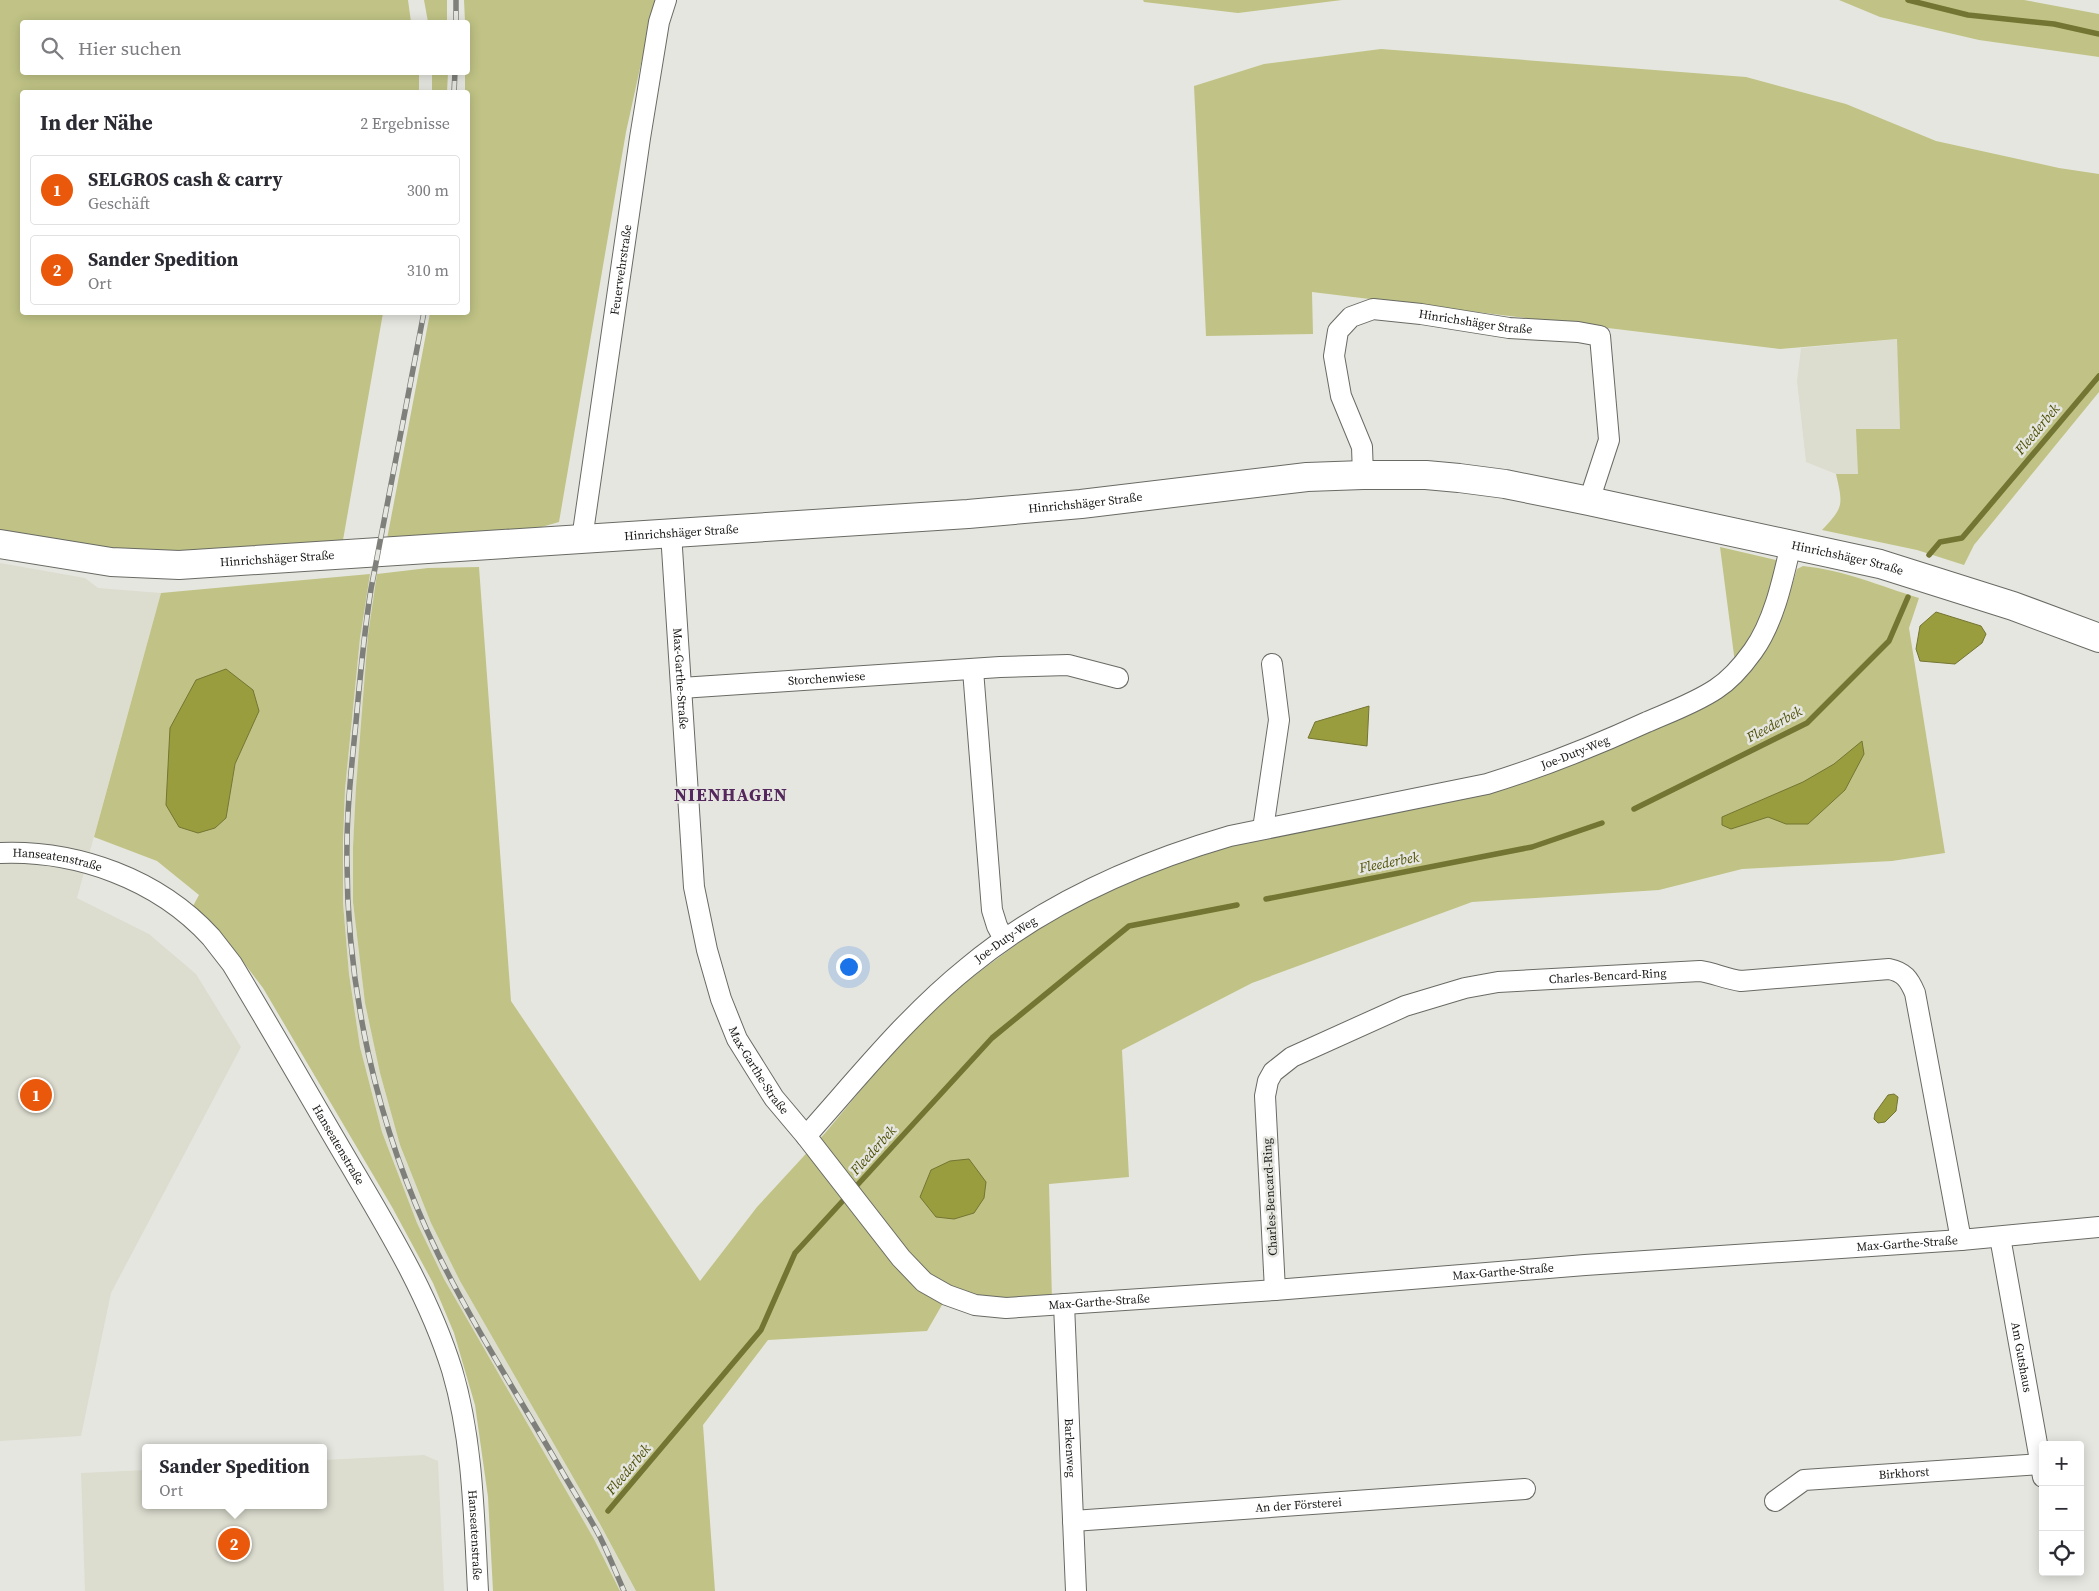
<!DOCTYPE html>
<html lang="de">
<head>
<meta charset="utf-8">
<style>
	:root { --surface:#fff; --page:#f2f2f3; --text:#2b2b33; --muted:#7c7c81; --line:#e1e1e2; --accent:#ea580c }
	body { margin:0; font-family:"Source Serif 4",serif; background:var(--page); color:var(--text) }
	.controls { position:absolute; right:15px; bottom:15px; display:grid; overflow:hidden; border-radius:5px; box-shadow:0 2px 12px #0003 }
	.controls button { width:45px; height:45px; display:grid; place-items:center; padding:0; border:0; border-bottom:1px solid var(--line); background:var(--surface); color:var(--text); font:25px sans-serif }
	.you { position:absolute; left:848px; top:966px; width:18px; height:18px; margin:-12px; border:4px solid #fff; border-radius:50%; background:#1a73e8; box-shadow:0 0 0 8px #1a73e833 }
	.badge { display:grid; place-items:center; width:32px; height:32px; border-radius:50%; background:var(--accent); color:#fff; font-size:16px; font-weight:700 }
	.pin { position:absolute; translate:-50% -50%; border:2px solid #fff; box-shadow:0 1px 5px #0006 }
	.popup { position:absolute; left:142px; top:1444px; width:185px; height:65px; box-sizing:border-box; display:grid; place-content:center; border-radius:5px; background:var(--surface); filter:drop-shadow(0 1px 4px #0005); font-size:16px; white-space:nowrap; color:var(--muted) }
	.popup b { font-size:19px; color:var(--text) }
	.popup::after { content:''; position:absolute; left:50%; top:100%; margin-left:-10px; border:10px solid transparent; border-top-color:var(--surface) }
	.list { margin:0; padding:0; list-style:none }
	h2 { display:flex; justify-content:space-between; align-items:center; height:65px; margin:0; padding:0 20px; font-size:21px }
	h2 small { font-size:16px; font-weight:400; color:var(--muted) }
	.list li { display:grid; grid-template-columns:32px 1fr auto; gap:15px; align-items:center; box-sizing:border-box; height:70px; margin:0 10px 10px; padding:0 10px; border:1px solid var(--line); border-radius:5px }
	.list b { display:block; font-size:19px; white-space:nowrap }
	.list p { margin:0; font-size:16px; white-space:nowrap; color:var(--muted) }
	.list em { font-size:16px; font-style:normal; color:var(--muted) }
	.icon { flex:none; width:28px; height:28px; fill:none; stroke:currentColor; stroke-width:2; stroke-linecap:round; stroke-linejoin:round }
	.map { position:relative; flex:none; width:2099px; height:1591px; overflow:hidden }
	.search { position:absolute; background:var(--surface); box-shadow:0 2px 12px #0003; left:20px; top:20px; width:450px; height:55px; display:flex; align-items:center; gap:12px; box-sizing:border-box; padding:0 18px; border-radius:5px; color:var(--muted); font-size:19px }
	.panel { position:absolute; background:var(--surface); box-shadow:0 2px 12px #0003; left:20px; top:90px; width:450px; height:225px; border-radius:5px }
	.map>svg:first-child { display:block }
</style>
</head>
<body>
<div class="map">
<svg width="2099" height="1591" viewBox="0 0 2099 1591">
	<rect width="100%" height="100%" fill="#e6e6e0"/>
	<path fill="#dcddcf" d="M1898 339 1900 429 1858 474H1836L1806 462 1797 381 1801 348Z
		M380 560 368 635 353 847V902L365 1003 380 1073 400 1145 431 1223 460 1281 600 1524 636 1591H620L594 1539 444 1279 417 1223 382 1132 360 1047 349 974 343 903 345 789 363 611 373 561Z
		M0 563 85 578 98 588 161 593 77 898 149 934 196 974 241 1047 111 1293 81 1436 0 1441Z
		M424 1455 438 1461 444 1591H85L81 1473 145 1470V1505H323V1460Z"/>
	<path fill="#c0c385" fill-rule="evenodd" d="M0 0H408L411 22H22V72L419 73V92H22V312L383 313 343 540 181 553 106 552 0 535Z
		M424 0H447V22H428Z
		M464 0H655L626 132 559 522 538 528 387 539 430 313 468 312V92H465V73L468 72V22H465Z
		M1143 0H1342L1238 13 1144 2Z
		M1839 0H2024L2099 14V57L1979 40 1880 17Z
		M1381 49 1746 77 1846 104 1936 141 2059 168 2099 174V392L1974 545 1964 565 1917 550 1822 530C1844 507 1843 505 1836 474H1858L1856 429H1900L1897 339 1780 349 1312 292 1313 334 1206 336 1194 86 1264 64Z
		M432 73H448L447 92H432Z
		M1720 547 1776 560C1788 590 1750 637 1735 663Z
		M1803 566C1844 570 1880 586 1919 598L1909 628 1945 853 1892 861 1742 869 1659 890 1472 902 1252 983 1122 1050 1129 1177 1049 1184 1052 1300 986 1302 950 1291 927 1331 768 1340 703 1425 715 1591H636L600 1524 460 1281 431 1223 400 1145 380 1073 365 1003 353 902V847L356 788 368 635 377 574 428 568 479 567 511 1001 700 1281 757 1207 826 1132 894 1050 955 990 1052 918 1090 898 1193 855 1388 808 1649 729 1766 647 1790 591 1797 569Z
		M370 574 360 638 345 789 343 843V903L349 974 360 1047 382 1132 417 1223 444 1279 594 1539 620 1591H493L488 1497 475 1405 454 1333 433 1283 392 1207 263 988 222 934 193 906 199 895 157 861 94 837 161 593ZM226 670 259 711 235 764 226 818Z"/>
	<path fill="#9a9d3e" stroke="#737532" d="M1936 612 1981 626 1986 634 1982 643 1955 664 1920 661 1916 649 1920 626Z
		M226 669 253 690 259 711 235 764 226 818 215 828 198 833 179 827 166 805 170 728 196 680Z
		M1369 706 1367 746 1308 738 1315 722Z
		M1862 741 1864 754 1845 790 1808 824H1786L1768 817 1731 829 1722 825V817L1803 782 1834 764Z
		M1894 1094 1898 1097 1896 1111 1885 1122 1878 1123 1874 1119 1875 1113 1888 1095Z
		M969 1159 986 1182 984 1198 974 1213 954 1219 936 1217 920 1197 931 1170 950 1161Z"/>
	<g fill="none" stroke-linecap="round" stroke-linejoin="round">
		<path stroke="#737532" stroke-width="5.5" d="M1908 0 1968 15 2054 24 2099 34
			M1929 555 1940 542 1962 538 2099 376
			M1634 809 1807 723 1889 641 1908 597
			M1266 899 1532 847 1602 823
			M608 1511 761 1330 795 1253 992 1038 1129 926 1237 905"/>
		<defs>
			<g id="street">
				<path id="s1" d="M1363 475 1362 447 1341 396 1334 356 1338 331 1351 317 1373 309 1421 314 1509 328 1578 332 1600 336 1609 440 1589 501"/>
				<path id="s2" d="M671 533 694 887 707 950 721 999 737 1039 774 1098 806 1136 901 1258 924 1282 947 1295 975 1305 1006 1308 1275 1290 1585 1265 1961 1240 2099 1227"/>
				<path id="s3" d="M582 539 640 138 659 22 666 0"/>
				<path d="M973 670 992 910 997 926 1004 939"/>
				<path id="s4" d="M681 688 1000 667 1068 665 1118 678"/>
				<path d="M1263 829 1279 720 1272 664"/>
				<path id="s5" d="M0 853C77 850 158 879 211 937 218 946 225 955 232 964 272 1030 310 1097 349 1163 388 1229 429 1296 452 1370 473 1441 474 1517 478 1591"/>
				<path id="s6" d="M806 1136C858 1078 907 1016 968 967 1043 905 1137 863 1230 836L1487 784C1542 767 1595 746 1647 722 1670 712 1695 703 1716 689 1730 680 1743 665 1753 651 1774 622 1783 579 1791 544"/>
				<path id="s7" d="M2000 1237 2043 1477"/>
				<path id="s8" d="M1275 1290 1265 1096 1268 1081 1273 1072 1292 1057 1405 1006 1465 988 1498 982 1700 971C1714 973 1726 979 1741 981L1889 969C1904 972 1909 979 1915 993L1961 1240"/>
				<path id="s9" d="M1064 1304 1076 1591"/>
				<path id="s10" d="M1775 1501 1804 1480 2041 1464"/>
				<path id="s11" d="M1073 1521 1525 1489"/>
			</g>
			<g id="secondary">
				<path id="s12" d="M0 544 111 562 179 565 968 514 1081 504 1307 477 1363 475H1426L1459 478 1505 484 1589 501 1880 564 2013 606 2099 638"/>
			</g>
		</defs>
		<use href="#street" stroke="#696a64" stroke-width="22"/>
		<use href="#secondary" stroke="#696a64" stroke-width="30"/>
		<use href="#street" stroke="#fff" stroke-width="20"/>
		<use href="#secondary" stroke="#fff" stroke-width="28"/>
		<defs>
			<path id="rail" d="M456 22V0
				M454 92 455 72
				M424 312 371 589C364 633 360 677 356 722 352 763 347 803 347 845 345 985 376 1127 438 1254 474 1327 519 1397 560 1468 573 1491 588 1514 600 1537 609 1555 616 1573 624 1591"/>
		</defs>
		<use href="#rail" stroke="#7f7f7b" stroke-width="5.5"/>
		<use href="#rail" stroke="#e6e6e0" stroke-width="4" stroke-dasharray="11" stroke-linecap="butt"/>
	</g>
	<g text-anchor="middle" stroke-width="5" stroke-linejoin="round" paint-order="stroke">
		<g font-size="12" fill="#191917" stroke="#e6e6e0">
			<text dy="4" stroke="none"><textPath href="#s3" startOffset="272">Feuerwehrstraße</textPath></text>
			<text dy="4" stroke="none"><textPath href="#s1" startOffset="295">Hinrichshäger Straße</textPath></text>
			<text dy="4" stroke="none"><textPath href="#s12" startOffset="1089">Hinrichshäger Straße</textPath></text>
			<text dy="4" stroke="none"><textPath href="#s12" startOffset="684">Hinrichshäger Straße</textPath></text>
			<text dy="4" stroke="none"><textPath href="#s12" startOffset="1861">Hinrichshäger Straße</textPath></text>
			<text dy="4" stroke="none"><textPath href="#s12" startOffset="279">Hinrichshäger Straße</textPath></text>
			<text dy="4" stroke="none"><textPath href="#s2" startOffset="146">Max-Garthe-Straße</textPath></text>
			<text dy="4" stroke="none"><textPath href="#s4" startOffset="146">Storchenwiese</textPath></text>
			<text dy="4" stroke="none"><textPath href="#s6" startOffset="885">Joe-Duty-Weg</textPath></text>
			<text dy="4" stroke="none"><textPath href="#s5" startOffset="58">Hanseatenstraße</textPath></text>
			<text dy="4" stroke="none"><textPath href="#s6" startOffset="281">Joe-Duty-Weg</textPath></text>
			<text dy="4" stroke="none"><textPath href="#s8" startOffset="574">Charles-Bencard-Ring</textPath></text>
			<text dy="4" stroke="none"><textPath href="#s2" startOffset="551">Max-Garthe-Straße</textPath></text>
			<text dy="4" stroke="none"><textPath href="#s5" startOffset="478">Hanseatenstraße</textPath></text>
			<text transform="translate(1270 1197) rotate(-93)" y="4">Charles-Bencard-Ring</text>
			<text dy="4" stroke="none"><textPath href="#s2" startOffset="1811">Max-Garthe-Straße</textPath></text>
			<text dy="4" stroke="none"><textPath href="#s2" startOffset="1406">Max-Garthe-Straße</textPath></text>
			<text dy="4" stroke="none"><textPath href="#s2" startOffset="1001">Max-Garthe-Straße</textPath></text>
			<text dy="4" stroke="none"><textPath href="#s7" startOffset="122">Am Gutshaus</textPath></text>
			<text dy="4" stroke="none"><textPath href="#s9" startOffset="144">Barkenweg</textPath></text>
			<text dy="4" stroke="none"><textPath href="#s10" startOffset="136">Birkhorst</textPath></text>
			<text dy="4" stroke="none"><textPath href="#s11" startOffset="226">An der Försterei</textPath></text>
			<text dy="4" stroke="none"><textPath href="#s5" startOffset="898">Hanseatenstraße</textPath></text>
		</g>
		<g font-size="14" font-style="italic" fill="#4f5005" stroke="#e6e6e0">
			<text transform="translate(2037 429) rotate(-50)" y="5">Fleederbek</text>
			<text transform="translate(1774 724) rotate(-28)" y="5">Fleederbek</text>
			<text transform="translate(1389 862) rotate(-11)" y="5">Fleederbek</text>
			<text transform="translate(873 1150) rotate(-48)" y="5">Fleederbek</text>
			<text transform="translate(628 1469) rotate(-50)" y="5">Fleederbek</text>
		</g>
		<g font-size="18" font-weight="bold" letter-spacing="1" fill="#54285c" stroke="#e6e6e0">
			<text x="731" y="801">NIENHAGEN</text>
		</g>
	</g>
</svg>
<div class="controls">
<button>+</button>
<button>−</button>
<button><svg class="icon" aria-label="locate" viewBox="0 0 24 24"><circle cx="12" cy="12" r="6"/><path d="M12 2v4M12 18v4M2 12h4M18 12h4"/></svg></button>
</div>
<div class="you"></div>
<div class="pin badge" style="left:36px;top:1095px">1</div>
<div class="pin badge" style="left:234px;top:1544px">2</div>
<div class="popup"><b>Sander Spedition</b>Ort</div>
<div class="search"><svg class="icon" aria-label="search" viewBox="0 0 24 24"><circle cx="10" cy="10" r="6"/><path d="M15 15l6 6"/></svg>Hier suchen</div>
<section class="panel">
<h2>In der Nähe<small>2 Ergebnisse</small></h2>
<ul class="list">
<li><span class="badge">1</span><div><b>SELGROS cash &amp; carry</b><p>Geschäft</p></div><em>300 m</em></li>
<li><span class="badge">2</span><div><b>Sander Spedition</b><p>Ort</p></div><em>310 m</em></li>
</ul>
</section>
</div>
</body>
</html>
